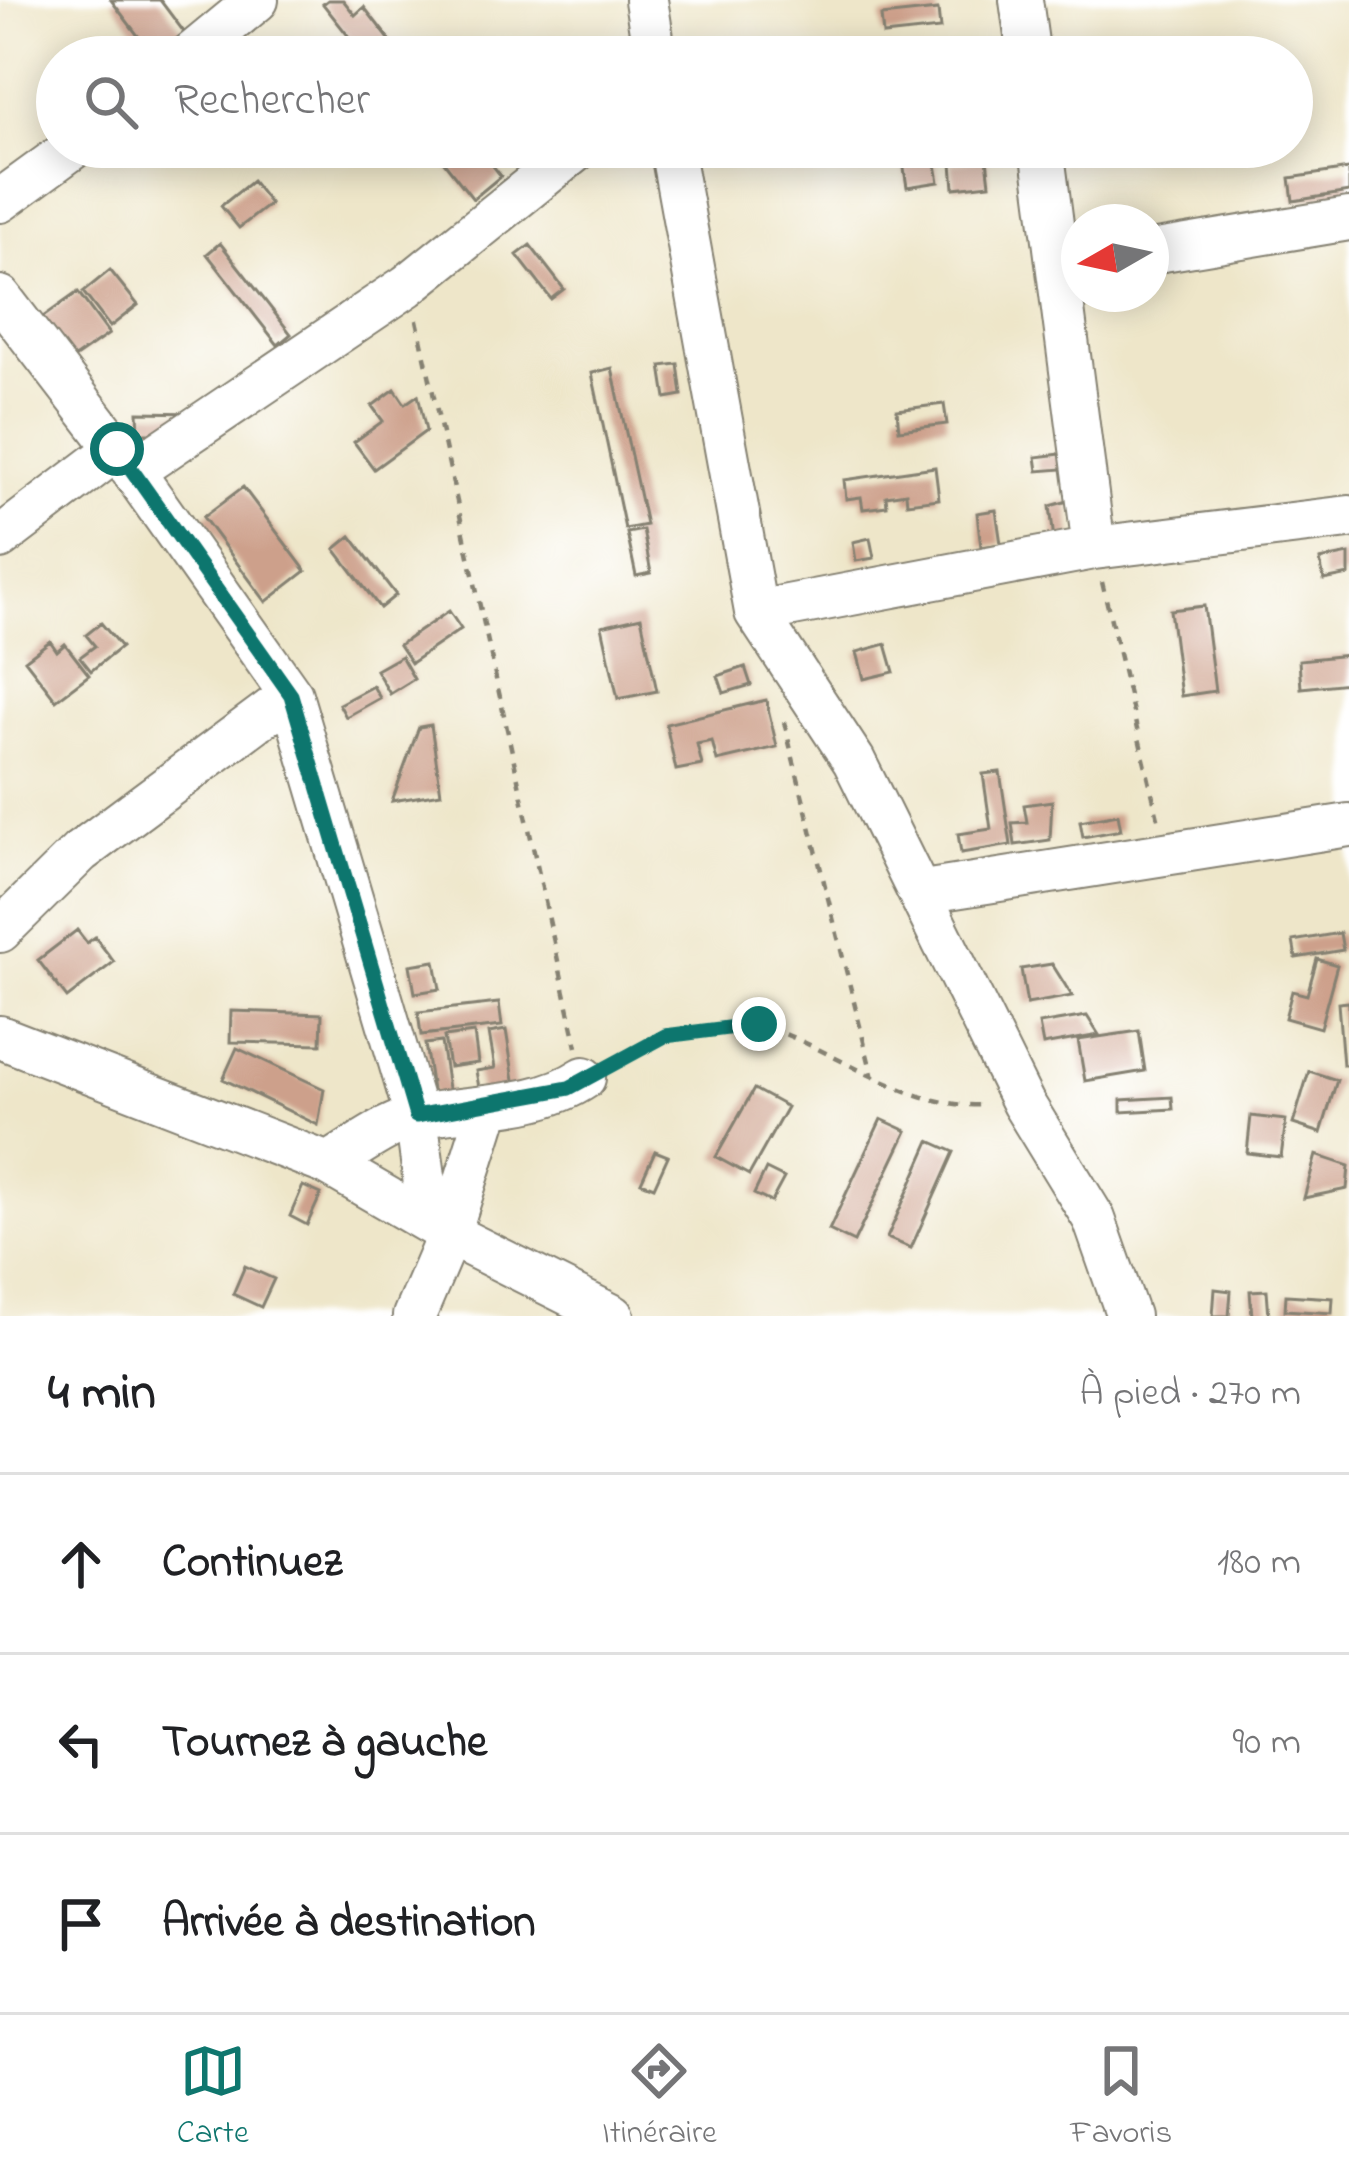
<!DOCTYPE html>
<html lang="fr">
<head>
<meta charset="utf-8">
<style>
	:root { --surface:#fff; --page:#f6f6f6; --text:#202124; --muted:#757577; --line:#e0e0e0; --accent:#0f766e }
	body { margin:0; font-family:"Indie Flower",sans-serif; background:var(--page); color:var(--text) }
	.compass { position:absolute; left:1061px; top:204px; width:108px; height:108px; border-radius:50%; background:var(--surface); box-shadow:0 6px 30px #0003; rotate:261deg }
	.stop { position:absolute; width:36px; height:36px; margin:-27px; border:9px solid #0f766e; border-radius:50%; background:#fff }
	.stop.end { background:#0f766e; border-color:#fff; box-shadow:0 3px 12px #0008 }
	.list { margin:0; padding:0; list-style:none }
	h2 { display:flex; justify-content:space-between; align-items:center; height:156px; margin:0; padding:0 48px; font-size:51px }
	h2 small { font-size:39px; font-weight:400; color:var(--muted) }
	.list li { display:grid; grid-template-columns:78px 1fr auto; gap:36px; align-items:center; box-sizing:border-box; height:180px; padding:0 48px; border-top:3px solid var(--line) }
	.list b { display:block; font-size:45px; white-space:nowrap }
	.list em { font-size:39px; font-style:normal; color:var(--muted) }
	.icon { flex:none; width:66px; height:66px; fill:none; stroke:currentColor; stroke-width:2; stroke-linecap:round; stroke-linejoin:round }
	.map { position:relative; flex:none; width:1349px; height:1316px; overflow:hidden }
	.search { position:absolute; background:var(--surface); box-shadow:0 6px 30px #0003; left:36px; right:36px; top:36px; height:132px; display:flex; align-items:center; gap:30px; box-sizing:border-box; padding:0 42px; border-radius:66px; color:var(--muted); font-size:45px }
	.sheet { height:696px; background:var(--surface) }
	nav { display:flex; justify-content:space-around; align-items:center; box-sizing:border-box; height:168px; border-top:3px solid var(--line); background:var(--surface); font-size:33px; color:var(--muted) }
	nav a { display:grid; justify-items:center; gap:6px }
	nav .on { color:var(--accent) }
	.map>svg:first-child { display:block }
</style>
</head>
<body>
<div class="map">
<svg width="1349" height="1316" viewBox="0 0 1349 1316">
	<rect width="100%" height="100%" fill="#fff"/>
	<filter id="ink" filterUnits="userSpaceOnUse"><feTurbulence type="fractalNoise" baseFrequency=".00833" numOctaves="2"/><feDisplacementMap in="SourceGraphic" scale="24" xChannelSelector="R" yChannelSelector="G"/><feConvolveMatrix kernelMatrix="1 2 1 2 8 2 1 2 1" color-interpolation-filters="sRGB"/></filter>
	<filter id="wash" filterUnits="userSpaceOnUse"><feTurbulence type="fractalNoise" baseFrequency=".004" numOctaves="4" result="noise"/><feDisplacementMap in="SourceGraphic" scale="48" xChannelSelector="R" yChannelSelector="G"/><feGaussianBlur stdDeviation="2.7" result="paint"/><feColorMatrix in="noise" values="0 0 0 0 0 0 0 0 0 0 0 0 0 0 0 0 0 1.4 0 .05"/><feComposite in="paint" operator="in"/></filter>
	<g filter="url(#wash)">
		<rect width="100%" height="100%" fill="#eee6c9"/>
		<g id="blocks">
			<path fill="#cda08b" d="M111 0H160L193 44 176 57H154Z
				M328 0H343L355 15 364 7 403 57H365L323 4Z
				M938 10 940 29 883 35 881 16Z
				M432 147H478L501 176 473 199Z
				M933 147 939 182 907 187 901 149Z
				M987 159 990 184 954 188 952 163Z
				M1349 169V192L1293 201 1290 178Z
				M252 181 270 204 239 228 221 206Z
				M220 243 291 334 278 345 207 254Z
				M530 245 564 289 551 299 517 255Z
				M110 270 138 305 110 327 83 292Z
				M78 292 109 334 70 361 40 319Z
				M678 364 682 395 666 398 661 366Z
				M612 368 646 525 625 529 592 373Z
				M395 389 405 404 418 395 426 431 374 469 354 442 383 421 372 406Z
				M944 404 947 424 899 430 897 410Z
				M138 412 197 413 177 433H139Z
				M1061 454 1063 469 1038 471 1036 457Z
				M935 467 939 499 907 503 906 493 886 496 887 506 863 509 861 497 846 499 844 480Z
				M243 487 306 571 266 602 203 517Z
				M1068 501 1072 537 1054 540 1050 506Z
				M996 510 1001 544 981 547 977 513Z
				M643 530 651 573 636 576 627 533Z
				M351 536 396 595 380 608 335 549Z
				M870 538 874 558 856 561 853 542Z
				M1349 554V575L1324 580 1320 560Z
				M1204 606 1215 691 1181 696 1170 610Z
				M449 611 461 629 411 663 399 645Z
				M641 617 657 691 618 699 602 626Z
				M101 623 121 647 91 671 80 657 95 646 86 635Z
				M50 641 57 651 65 644 89 675 56 700 25 660Z
				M886 644 894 672 864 679 857 652Z
				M1349 655V683L1301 688 1299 660Z
				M401 656 414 679 390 694 376 670Z
				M745 667 751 685 724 693 718 676Z
				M373 686 380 698 346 717 339 704Z
				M766 700 777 747 717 761 712 741 697 744 702 765 676 770 666 724Z
				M431 725 441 793 392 801 419 727Z
				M1000 772 1011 845 961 853 958 834 991 829 983 774Z
				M1052 801 1050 840 1015 845 1012 823 1027 822 1024 805Z
				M1118 814 1121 830 1083 837 1080 821Z
				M77 930 87 943 95 937 114 962 67 998 38 960Z
				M1340 933 1343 950 1296 958 1293 941Z
				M1317 959 1337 965 1320 1028 1285 1018 1292 991 1307 995Z
				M435 961 440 989 415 993 410 965Z
				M1052 964 1072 996 1027 1004 1021 969Z
				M1349 1002V1065H1343L1338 1003Z
				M499 1003 502 1026 421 1035 418 1012Z
				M231 1011 322 1014 321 1044 230 1042Z
				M1087 1016 1099 1035 1043 1045 1039 1024Z
				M506 1030 516 1092 480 1093 476 1071 495 1068 489 1033Z
				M1139 1031 1145 1071 1085 1081 1078 1040Z
				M474 1033 478 1063 449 1067 444 1037Z
				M441 1042 449 1095 433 1097 425 1044Z
				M237 1048 324 1089 318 1125 223 1079Z
				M1309 1071 1337 1080 1321 1133 1293 1124Z
				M754 1089 787 1107 749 1175 716 1157Z
				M1172 1097 1173 1109 1121 1112V1100Z
				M1251 1116 1286 1120 1281 1157 1247 1153Z
				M881 1119 907 1131 854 1242 829 1230Z
				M930 1141 954 1152 911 1248 887 1238Z
				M655 1151 668 1156 654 1187 641 1182Z
				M1316 1155 1349 1166 1347 1189 1304 1198Z
				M766 1169 784 1178 771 1202 754 1194Z
				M303 1186 321 1194 307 1225 290 1216Z
				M245 1266 274 1279 261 1307 233 1294Z
				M1215 1289 1231 1291 1229 1316H1213Z
				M1267 1290 1269 1316H1252L1250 1291Z
				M1286 1295 1333 1298 1332 1313 1285 1310Z"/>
		</g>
	</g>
	<g filter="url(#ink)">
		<use href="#blocks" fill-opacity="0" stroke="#858172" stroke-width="3"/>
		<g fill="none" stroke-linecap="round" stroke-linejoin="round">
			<defs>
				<path id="minor" d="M646 0 655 57
					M1021 0 1029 57
					M188 57 257 0
					M671 147 756 612 854 761 1023 1103 1094 1219 1128 1316
					M1042 147 1094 548
					M0 201 74 147
					M1151 252 1349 219
					M0 297 117 449 291 695 416 1116 430 1222
					M133 471 407 286 580 147
					M0 538 117 449
					M756 612 1094 548 1349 517
					M923 892 1349 825
					M0 931 80 852 291 695
					M0 1037 328 1164 449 1234 613 1316
					M328 1164C356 1148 389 1122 420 1116 472 1105 538 1109 584 1078
					M414 1316 449 1234 489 1107"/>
			</defs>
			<use href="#minor" stroke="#858172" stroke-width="46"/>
			<path stroke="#858172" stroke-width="4.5" stroke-dasharray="9 9" stroke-linecap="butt" d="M417 320 577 1047
				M1102 582 1159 822
				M784 722 873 1078
				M614 1062C648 1045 726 1014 763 1026 838 1050 905 1110 987 1105"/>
			<use href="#minor" stroke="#fff" stroke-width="42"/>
		</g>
	</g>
	<g fill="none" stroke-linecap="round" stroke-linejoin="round" filter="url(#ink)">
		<path stroke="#0f766e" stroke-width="15" d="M117 449 291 695 416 1116 569 1088 665 1036 759 1024"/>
	</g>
</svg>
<svg class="compass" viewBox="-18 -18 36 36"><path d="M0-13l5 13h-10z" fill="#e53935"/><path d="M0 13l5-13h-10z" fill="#757577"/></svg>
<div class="stop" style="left:117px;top:449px"></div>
<div class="stop end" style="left:759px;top:1024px"></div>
<div class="search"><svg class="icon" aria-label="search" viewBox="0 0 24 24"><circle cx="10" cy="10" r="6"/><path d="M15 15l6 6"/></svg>Rechercher</div>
</div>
<section class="sheet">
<h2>4 min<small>À pied · 270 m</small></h2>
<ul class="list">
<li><svg class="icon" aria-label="ahead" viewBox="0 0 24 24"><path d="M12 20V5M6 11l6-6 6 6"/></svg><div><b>Continuez</b></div><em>180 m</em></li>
<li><svg class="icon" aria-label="left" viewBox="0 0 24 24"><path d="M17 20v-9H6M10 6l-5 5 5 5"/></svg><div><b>Tournez à gauche</b></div><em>90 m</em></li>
<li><svg class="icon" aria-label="arrive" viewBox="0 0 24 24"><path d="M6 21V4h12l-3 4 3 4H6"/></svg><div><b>Arrivée à destination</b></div></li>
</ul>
</section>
<nav>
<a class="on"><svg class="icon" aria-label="map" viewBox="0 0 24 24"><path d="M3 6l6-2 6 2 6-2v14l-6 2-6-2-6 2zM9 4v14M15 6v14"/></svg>Carte</a>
<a><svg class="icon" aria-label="directions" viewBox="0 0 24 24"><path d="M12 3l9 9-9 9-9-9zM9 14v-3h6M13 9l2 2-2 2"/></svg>Itinéraire</a>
<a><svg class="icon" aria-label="saved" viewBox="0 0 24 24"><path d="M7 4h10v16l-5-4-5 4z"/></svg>Favoris</a>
</nav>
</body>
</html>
